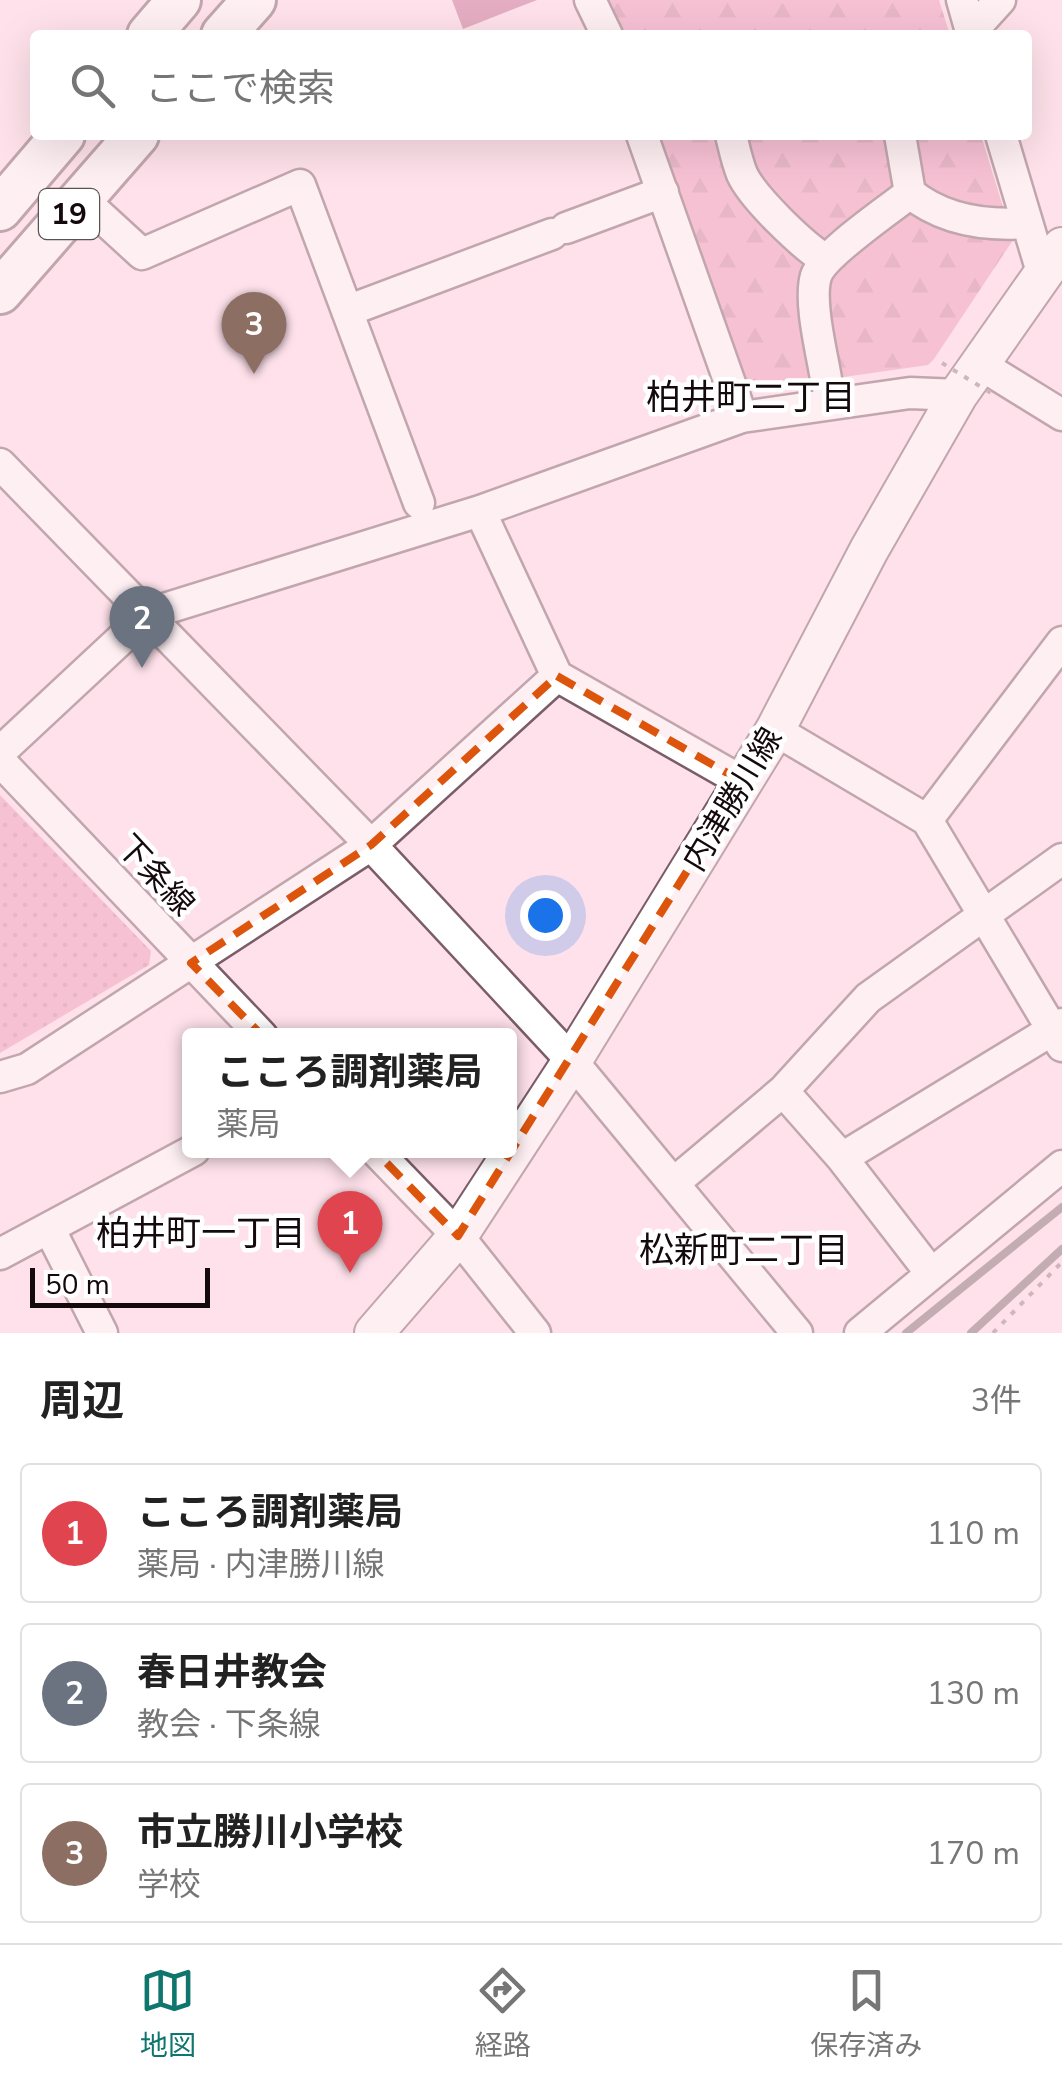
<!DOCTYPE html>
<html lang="ja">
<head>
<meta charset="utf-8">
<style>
	:root { --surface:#fff; --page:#f6f6f6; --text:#222; --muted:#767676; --line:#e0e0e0; --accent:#0f766e }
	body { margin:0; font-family:"Nunito Sans","Noto Sans JP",sans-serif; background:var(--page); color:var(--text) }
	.scale { position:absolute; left:30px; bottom:25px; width:180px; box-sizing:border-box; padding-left:10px; border:5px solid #14090d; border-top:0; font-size:28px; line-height:35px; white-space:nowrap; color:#14090d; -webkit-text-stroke:8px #fff; paint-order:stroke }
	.you { position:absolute; left:545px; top:915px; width:35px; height:35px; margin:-25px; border:8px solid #fff; border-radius:50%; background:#1a73e8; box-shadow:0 0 0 15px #1a73e833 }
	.badge { display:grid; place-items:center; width:65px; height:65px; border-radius:50%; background:var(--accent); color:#fff; font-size:32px; font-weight:700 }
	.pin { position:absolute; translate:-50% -82px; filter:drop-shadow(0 2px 5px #0008) }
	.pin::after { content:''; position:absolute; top:52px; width:35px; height:30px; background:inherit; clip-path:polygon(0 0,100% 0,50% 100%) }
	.popup { position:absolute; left:182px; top:1028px; width:335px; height:130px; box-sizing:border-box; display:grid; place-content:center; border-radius:10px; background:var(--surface); filter:drop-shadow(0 2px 8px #0005); font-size:32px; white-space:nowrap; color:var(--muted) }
	.popup b { font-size:38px; color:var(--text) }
	.popup::after { content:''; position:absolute; left:50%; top:100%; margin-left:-20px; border:20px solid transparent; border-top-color:var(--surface) }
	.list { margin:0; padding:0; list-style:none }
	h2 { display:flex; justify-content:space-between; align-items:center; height:130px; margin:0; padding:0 40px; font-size:42px }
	h2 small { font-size:32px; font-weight:400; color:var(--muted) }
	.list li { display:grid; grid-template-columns:65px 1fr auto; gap:30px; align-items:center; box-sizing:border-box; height:140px; margin:0 20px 20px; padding:0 20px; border:2px solid var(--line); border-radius:10px }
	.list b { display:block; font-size:38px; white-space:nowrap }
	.list p { margin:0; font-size:32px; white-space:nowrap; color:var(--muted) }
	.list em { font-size:32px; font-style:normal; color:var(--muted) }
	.icon { flex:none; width:55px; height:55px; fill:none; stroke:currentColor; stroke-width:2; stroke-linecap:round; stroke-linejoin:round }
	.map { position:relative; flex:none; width:1062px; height:1333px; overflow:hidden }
	.search { position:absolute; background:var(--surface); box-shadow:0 10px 40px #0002; left:30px; right:30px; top:30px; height:110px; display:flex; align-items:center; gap:25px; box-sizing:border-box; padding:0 35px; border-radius:10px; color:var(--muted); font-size:38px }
	.sheet { height:610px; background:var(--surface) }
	nav { display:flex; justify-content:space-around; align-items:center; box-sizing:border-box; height:140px; border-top:2px solid var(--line); background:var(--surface); font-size:28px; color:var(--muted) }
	nav a { display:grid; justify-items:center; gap:5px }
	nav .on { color:var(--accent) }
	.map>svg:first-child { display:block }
</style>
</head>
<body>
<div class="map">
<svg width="1062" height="1333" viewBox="0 0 1062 1333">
	<defs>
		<pattern id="forest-firs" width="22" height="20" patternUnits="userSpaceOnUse" patternTransform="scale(2.5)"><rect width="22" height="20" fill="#f09aba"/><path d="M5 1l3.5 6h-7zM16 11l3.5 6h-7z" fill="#cd839f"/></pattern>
		<pattern id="park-dots" width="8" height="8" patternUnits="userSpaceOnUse" patternTransform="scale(2.5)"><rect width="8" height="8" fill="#f09aba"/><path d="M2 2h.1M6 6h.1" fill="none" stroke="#cd839f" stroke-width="1.8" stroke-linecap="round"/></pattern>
	</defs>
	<rect width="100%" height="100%" fill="#fee1ea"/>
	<path fill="url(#forest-firs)" d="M608 0H939L950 35H624Z
		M658 135H981L1013 240 934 359 928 365 747 391Z"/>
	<path fill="url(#park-dots)" d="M0 795 151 951 149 965 0 1053Z"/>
	<path fill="#c76d90" d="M452 0H537L463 29Z"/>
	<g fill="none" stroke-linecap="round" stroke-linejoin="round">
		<defs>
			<path id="minor" d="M590 0 607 35
				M962 0 972 35
				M971 32 1000 0
				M642 135 742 417
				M731 135C734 147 737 162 742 174 753 198 803 246 826 260
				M900 135 910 193C944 221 986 226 1027 223
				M1001 135 1042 272
				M82 199 142 254 300 185 419 503
				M566 228 663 192
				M347 311 552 234
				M981 365 1062 415
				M827 385C823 357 808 302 816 276 823 254 890 209 910 193
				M0 464 371 845 572 1061 797 1333
				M480 511 557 676 743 782
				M775 730 927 820 1062 1046
				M0 752 148 614 480 511 742 417 910 393 958 395
				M0 761 262 1036
				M927 820 1062 642
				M0 1077 27 1069 371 845 557 676
				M783 1091 842 1158 930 1272
				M375 1150 458 1236 535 1333
				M842 1158 1062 1024
				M675 1182 783 1091 868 998 1062 859
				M49 1228 102 1333
				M0 1254 194 1150
				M860 1333 1062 1166"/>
			<path id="major" d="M374 1333 458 1236 572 1061 775 730 869 550 958 395 1062 247"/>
			<path id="highway" d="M149 35 179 0
				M223 35 254 0
				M0 209 63 135
				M0 292 137 135"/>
		</defs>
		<use href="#minor" stroke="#7b5d67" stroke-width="35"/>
		<use href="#major" stroke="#7b5d67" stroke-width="42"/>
		<use href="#highway" stroke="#7b5d67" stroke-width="48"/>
		<path stroke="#978289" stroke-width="4" stroke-dasharray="5 8" stroke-linecap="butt" d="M993 1333 1062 1262"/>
		<use href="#minor" stroke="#fff" stroke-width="30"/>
		<use href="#major" stroke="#fff" stroke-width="38"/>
		<use href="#highway" stroke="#fff" stroke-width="42"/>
		<path stroke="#7f6c72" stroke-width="8" d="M906 1333 1062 1207
			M971 1333 1062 1249"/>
		<path stroke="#978289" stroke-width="4" stroke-dasharray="5 8" stroke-linecap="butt" d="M942 363 991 393"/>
	</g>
	<path d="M0 0H1062V1333H0ZM557 676 743 782 458 1236 191 963 371 845Z" fill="#fee1ea" fill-opacity=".55" fill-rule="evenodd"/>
	<path fill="none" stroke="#dd550c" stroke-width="8" stroke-dasharray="20 12" stroke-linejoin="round" d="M557 676 743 782 458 1236 191 963 371 845Z"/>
	<g text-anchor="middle" stroke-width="9" stroke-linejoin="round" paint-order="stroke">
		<rect fill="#fff" stroke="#5a5356" stroke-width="2.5" x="39" y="189" width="60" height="50" rx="8"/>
		<g font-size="30" font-weight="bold" fill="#14090d">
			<text x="69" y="224">19</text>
		</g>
		<g font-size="32" fill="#14090d" stroke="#fff">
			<text transform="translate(732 799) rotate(-59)" y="11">内津勝川線</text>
			<text transform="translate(156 875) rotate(47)" y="11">下条線</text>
		</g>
		<g font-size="35" fill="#14090d" stroke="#fff">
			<text x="751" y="409">柏井町二丁目</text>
			<text x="201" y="1245">柏井町一丁目</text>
			<text x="744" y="1262">松新町二丁目</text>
		</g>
	</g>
</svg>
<div class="scale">50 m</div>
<div class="you"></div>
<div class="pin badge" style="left:350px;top:1273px;background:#e0444e">1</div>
<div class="popup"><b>こころ調剤薬局</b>薬局</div>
<div class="pin badge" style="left:142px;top:668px;background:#6b7280">2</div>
<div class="pin badge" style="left:254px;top:374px;background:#8d6e63">3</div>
<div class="search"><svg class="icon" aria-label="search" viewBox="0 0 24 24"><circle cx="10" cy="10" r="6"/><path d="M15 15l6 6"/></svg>ここで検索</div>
</div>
<section class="sheet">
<h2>周辺<small>3件</small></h2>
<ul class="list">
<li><span class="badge" style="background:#e0444e">1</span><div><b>こころ調剤薬局</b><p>薬局 · 内津勝川線</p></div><em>110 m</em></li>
<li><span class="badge" style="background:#6b7280">2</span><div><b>春日井教会</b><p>教会 · 下条線</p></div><em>130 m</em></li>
<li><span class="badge" style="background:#8d6e63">3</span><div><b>市立勝川小学校</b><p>学校</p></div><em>170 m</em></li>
</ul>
</section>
<nav>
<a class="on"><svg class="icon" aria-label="map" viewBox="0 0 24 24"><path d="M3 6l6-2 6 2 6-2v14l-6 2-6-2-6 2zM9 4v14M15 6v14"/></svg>地図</a>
<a><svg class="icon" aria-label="directions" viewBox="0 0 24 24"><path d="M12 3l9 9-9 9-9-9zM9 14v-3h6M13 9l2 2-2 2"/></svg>経路</a>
<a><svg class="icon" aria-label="saved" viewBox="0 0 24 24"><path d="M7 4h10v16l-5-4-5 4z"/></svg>保存済み</a>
</nav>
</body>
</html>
